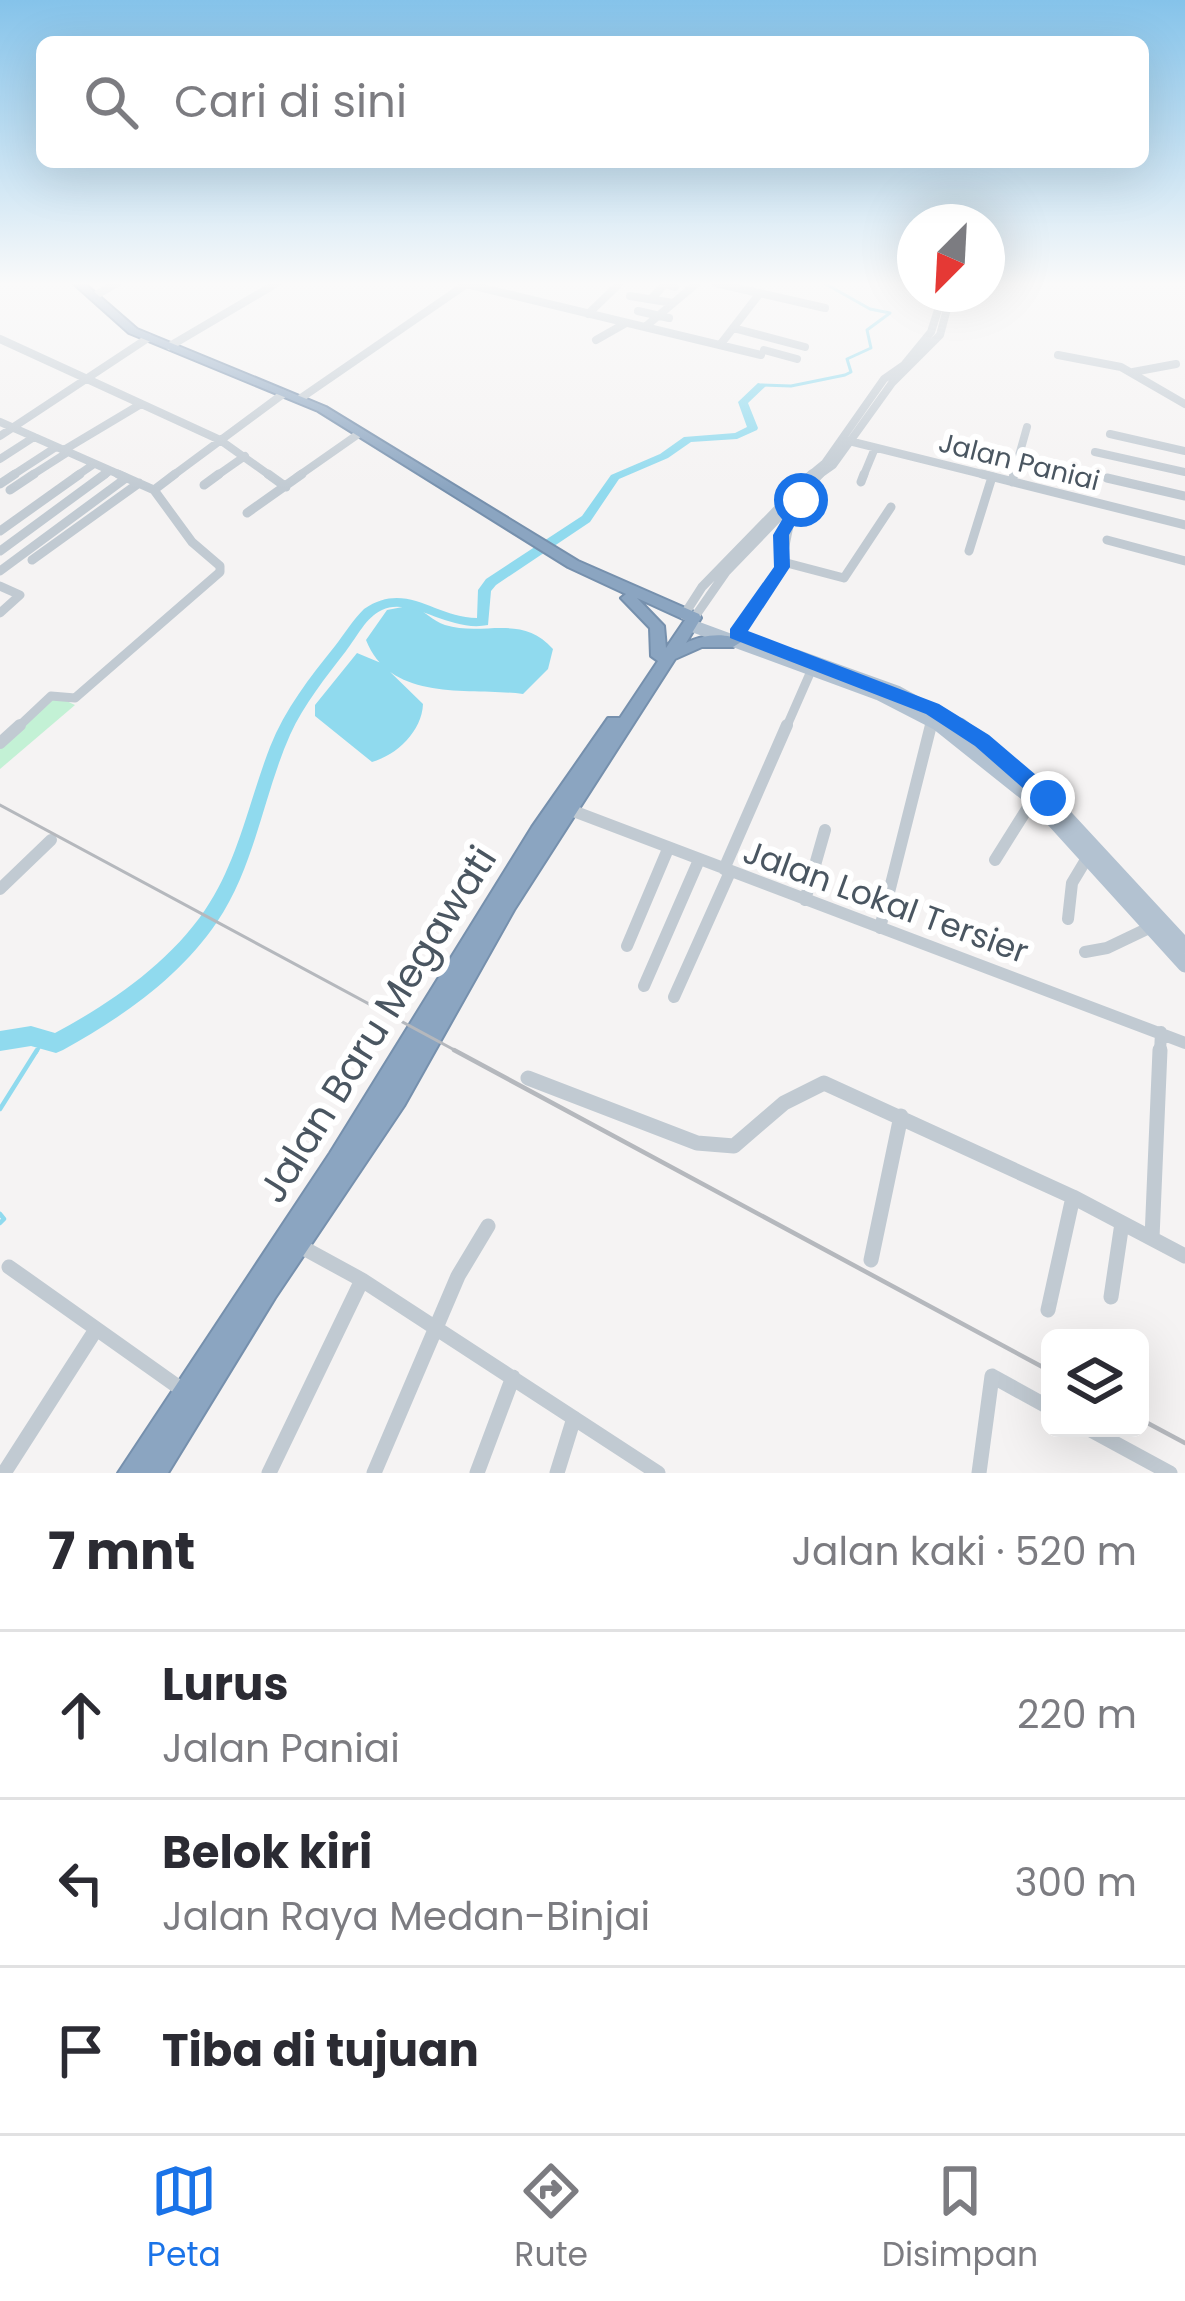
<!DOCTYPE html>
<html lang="id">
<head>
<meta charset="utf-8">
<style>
	:root { --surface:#fff; --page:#f2f2f3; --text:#2b2b33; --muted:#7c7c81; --line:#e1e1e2; --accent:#1a73e8 }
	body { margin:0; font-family:Poppins,sans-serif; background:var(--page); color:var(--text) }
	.controls { position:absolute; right:36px; bottom:36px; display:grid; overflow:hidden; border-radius:18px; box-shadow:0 12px 48px #0002 }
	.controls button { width:108px; height:108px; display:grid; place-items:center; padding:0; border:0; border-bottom:3px solid var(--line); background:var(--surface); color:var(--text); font:60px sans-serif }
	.compass { position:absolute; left:897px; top:204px; width:108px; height:108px; border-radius:50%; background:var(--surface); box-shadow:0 12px 48px #0002; rotate:204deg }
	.stop { position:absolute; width:36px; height:36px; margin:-27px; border:9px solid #1a73e8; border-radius:50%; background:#fff }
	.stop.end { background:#1a73e8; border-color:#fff; box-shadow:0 3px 12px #0008 }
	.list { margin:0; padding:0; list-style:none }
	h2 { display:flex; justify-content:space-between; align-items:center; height:156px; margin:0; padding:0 48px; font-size:51px }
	h2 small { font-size:39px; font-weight:400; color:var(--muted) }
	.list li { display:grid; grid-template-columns:78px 1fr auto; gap:36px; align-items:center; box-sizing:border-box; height:168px; padding:0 48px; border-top:3px solid var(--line) }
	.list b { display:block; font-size:45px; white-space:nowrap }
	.list p { margin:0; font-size:39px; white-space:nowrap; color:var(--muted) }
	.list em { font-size:39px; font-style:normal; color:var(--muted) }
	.icon { flex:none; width:66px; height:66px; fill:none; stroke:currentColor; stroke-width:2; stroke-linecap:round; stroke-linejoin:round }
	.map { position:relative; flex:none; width:1185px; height:1473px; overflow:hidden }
	.search { position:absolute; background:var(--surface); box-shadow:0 12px 48px #0002; left:36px; right:36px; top:36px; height:132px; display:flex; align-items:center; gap:30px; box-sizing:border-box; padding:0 42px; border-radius:18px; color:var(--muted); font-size:45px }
	.sheet { height:660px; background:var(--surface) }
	nav { display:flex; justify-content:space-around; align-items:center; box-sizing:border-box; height:168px; border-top:3px solid var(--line); background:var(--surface); font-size:33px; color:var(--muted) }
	nav a { display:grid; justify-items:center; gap:6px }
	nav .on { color:var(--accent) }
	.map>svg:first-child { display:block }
</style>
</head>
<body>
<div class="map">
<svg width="1185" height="1473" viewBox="0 0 1185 1473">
	<rect width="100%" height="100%" fill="#f5f3f3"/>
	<path fill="#c3f1d5" d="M56 696 75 705 0 769V746Z"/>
	<path fill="#90daee" d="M413 605C424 611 433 621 445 625 483 637 522 613 553 649L548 669 523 694C472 687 391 704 366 640L387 610Z
		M357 653 381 663 423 704C422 731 397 755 372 762L315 716V705Z"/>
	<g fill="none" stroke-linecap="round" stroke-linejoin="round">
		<path stroke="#90daee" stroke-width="3" d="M762 385 791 386 845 375 851 372 847 359 871 348 867 330 890 313 870 309 824 283
			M36 1053 43 1041"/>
		<path stroke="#90daee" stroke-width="4.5" d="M0 1109 37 1050
			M0 1214 4 1219 0 1223"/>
		<path fill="#90daee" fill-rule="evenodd" d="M758 383 767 385 748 403 758 428 757 430 737 439 691 442 668 458 619 479 590 522 496 585 491 591 488 625C449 633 411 596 382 610 366 617 357 637 346 651 326 677 304 704 290 735 263 796 255 866 217 922 179 978 121 1018 63 1050L56 1053 31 1046 0 1051V1031L31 1026 55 1033C111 1003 168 964 205 910 238 862 249 801 270 747 285 709 310 677 335 646 345 633 353 620 364 609 407 580 434 618 477 618L478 590 486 579 582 516 611 475 660 454 684 437 735 433 747 427 738 402Z"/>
		<defs>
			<path id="highway" d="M73 283H84L137 329 326 407 578 561 699 614 701 618 686 643C701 635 728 631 741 642L733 647H702L675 659 514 910 404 1106 275 1298 168 1473H118L330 1153 532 827 608 718H620L658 661 651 656 650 628 621 598 626 594 568 567 318 411 129 333ZM637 598 685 620 666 648 664 626Z"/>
		</defs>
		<use href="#highway" stroke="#7690ad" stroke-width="4"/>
		<path stroke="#c1cad2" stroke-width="8" d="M462 283 761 355
			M715 283 825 308
			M96 295 117 283
			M630 296 673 303
			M652 298 665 284 675 287
			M638 311 669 318
			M588 314 620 283
			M645 327 697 283
			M733 328 805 347
			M0 339 220 440 272 477
			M596 340 626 323
			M720 345 760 293
			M170 346 277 283
			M764 350 797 359
			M1058 355 1121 367 1185 404
			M1133 372 1176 364
			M301 398 468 283
			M0 422 125 477
			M1110 434 1185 451
			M0 436 148 338
			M845 440 994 477
			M64 450 141 404
			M1095 452 1185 472
			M0 459 34 437
			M10 477 56 447
			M29 477 68 452
			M75 477 94 464
			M101 477 110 471
			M171 477 283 394
			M215 477 245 456
			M297 477 357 435
			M808 477 825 463 884 379 904 365 931 332 943 294
			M816 477 833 465 892 383 940 335 951 294
			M863 477 875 448
			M1013 477 1027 427"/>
		<path stroke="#c1cad2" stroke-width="9" d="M118 474 154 490
			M268 474 286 487
			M982 474 1185 525
			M1107 478 1185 496
			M861 482 864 474
			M1012 482 1014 474
			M0 484 15 474
			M204 485 219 474
			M10 490 34 474
			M154 490 175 474
			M247 513 302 474
			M0 531 80 474
			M1107 540 1185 561
			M0 551 105 474
			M969 551 992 477
			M32 560 139 483
			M783 562 844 578 891 507
			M0 571 126 478
			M0 586 20 595 0 613
			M684 615 702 587 812 474
			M694 618 726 572 820 474
			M737 633 780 570 792 511 816 489
			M17 728 51 696 75 698 220 572V566L192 542 154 490
			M786 728 811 671
			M930 728 932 720"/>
		<path stroke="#c1cad2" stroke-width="12" d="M0 743 20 725
			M568 809 1185 1043
			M995 860 1032 801
			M724 869 787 725
			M0 889 51 840
			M805 900 825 830
			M1068 919 1072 883 1087 858
			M880 928 931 725
			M627 946 668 849
			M1085 952 1107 948 1151 927
			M644 986 699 860
			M674 997 730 872
			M1160 1053 1161 1032"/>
		<path stroke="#c1cad2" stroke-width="15" d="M528 1078 697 1143 734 1146 784 1103 824 1083 1073 1197 1185 1256
			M1152 1238 1160 1050
			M298 1245 362 1280 658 1473
			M871 1260 901 1116
			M9 1267 184 1391
			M1111 1297 1122 1223
			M1048 1310 1073 1197
			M1087 1428 1170 1473
			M4 1473 95 1331
			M269 1473 362 1280
			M374 1473 458 1276 488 1226
			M477 1473 513 1377
			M557 1473 574 1418
			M979 1473 992 1376 1050 1408"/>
		<path stroke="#b3c2d1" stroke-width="12" d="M690 625 878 694 944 728
			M795 655 898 692 964 728"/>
		<path stroke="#b3c2d1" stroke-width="15" d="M940 725 1038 803 1185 965
			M960 725 1049 799 1185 946"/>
		<use href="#highway" fill="#8ba5c1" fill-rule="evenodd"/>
		<path stroke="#b5b8bd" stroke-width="3" d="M0 805 460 1053"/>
		<path stroke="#b5b8bd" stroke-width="4.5" d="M454 1050 1050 1371
			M1140 1419 1185 1443"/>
	</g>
	<linearGradient id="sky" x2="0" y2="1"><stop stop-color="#85c3ea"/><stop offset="0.58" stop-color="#fafafa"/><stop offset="1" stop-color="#fafafa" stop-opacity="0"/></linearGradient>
	<rect width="1185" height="489" fill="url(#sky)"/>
	<path fill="#1a73e8" d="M801 495 809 500 789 535 790 567 748 631 939 704 989 735 1056 792V804H1041L975 746 926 714 730 638V629L774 567 773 535 796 496Z"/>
	<g text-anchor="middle" stroke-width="12" stroke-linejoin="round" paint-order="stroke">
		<g font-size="27" fill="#4a5661" stroke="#fff">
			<text transform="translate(1019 462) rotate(14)" y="9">Jalan Paniai</text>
		</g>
		<g font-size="33" fill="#4a5661" stroke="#fff">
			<text transform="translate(886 901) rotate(20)" y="12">Jalan Lokal Tersier</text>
		</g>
		<g font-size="39" fill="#4a5661" stroke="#fff">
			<text transform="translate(377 1024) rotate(-58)" y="14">Jalan Baru Megawati</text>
		</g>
	</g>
</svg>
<div class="controls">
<button><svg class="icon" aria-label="layers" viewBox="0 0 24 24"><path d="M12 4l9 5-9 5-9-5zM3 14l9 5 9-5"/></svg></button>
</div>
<svg class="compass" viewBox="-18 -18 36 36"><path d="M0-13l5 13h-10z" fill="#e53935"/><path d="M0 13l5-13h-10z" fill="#7c7c81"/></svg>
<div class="stop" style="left:801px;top:500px"></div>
<div class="stop end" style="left:1048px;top:798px"></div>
<div class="search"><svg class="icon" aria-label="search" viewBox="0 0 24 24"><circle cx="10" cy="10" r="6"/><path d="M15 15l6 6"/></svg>Cari di sini</div>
</div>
<section class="sheet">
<h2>7 mnt<small>Jalan kaki · 520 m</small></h2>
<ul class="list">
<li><svg class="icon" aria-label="ahead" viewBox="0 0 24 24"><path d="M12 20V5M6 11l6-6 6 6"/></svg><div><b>Lurus</b><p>Jalan Paniai</p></div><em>220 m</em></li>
<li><svg class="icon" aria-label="left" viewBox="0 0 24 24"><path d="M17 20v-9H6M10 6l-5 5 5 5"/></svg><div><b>Belok kiri</b><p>Jalan Raya Medan-Binjai</p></div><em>300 m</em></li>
<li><svg class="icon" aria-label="arrive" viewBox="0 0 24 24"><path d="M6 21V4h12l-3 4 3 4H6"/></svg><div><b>Tiba di tujuan</b></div></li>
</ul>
</section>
<nav>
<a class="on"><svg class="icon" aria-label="map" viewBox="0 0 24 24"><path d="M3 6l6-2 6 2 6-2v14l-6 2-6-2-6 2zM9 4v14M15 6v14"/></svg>Peta</a>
<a><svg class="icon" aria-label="directions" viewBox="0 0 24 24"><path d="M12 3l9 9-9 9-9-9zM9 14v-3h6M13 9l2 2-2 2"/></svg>Rute</a>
<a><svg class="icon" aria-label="saved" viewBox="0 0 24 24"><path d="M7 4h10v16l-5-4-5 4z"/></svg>Disimpan</a>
</nav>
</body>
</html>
